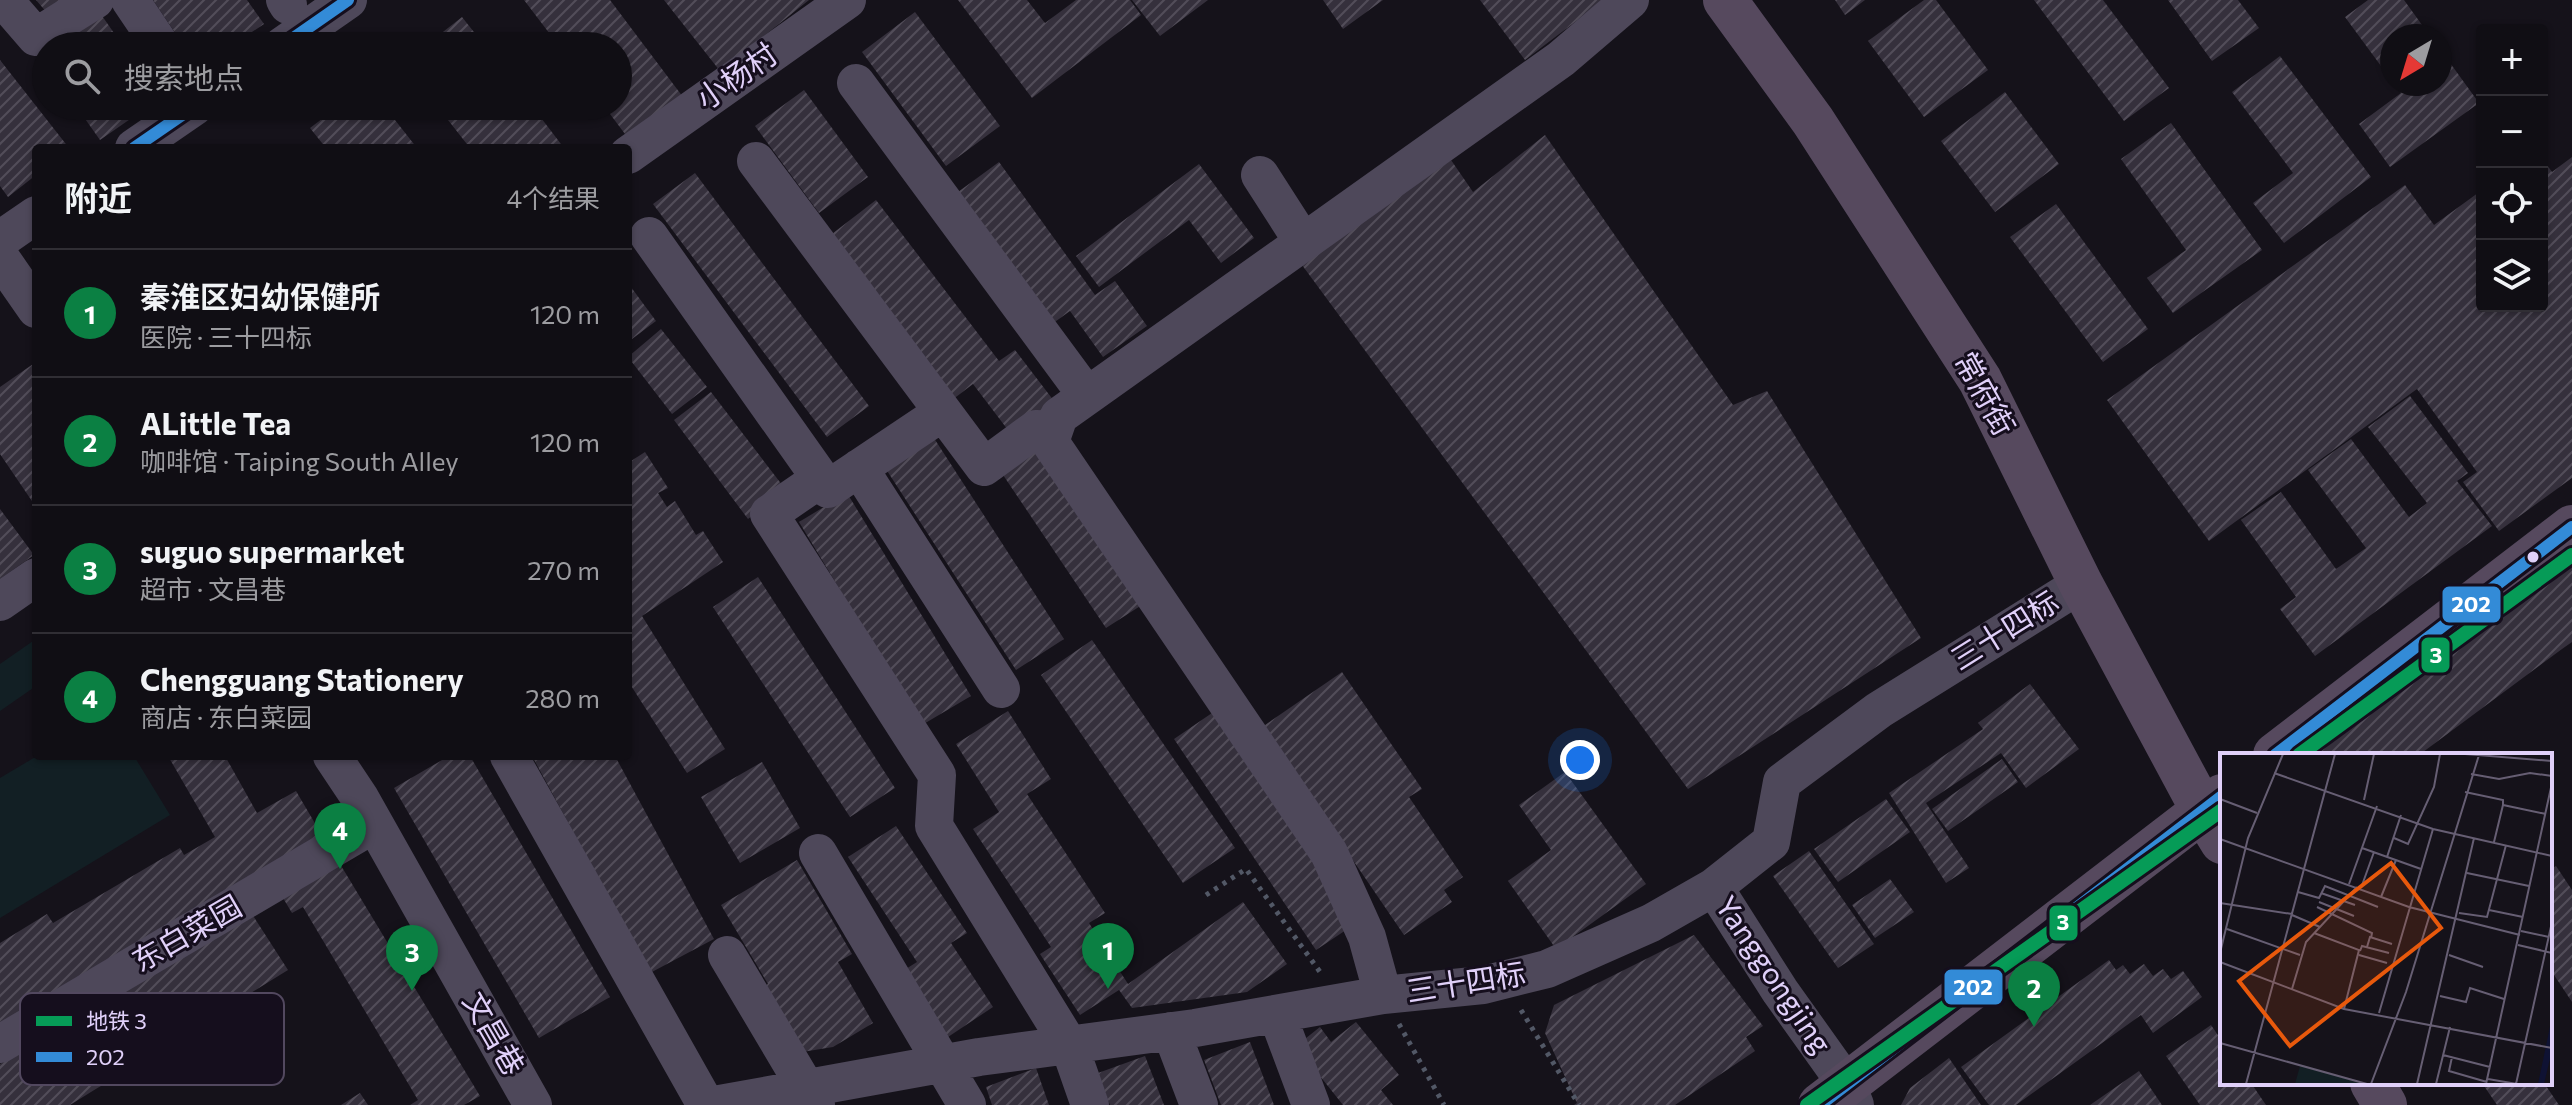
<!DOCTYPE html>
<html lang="zh">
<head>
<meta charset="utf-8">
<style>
	:root { --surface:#100e14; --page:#19171d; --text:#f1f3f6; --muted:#9c9ca0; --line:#302e34; --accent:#0b8043 }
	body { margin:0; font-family:Commissioner,"Noto Sans SC",sans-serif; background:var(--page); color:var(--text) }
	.controls { position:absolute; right:24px; top:24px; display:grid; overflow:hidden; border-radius:8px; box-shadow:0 2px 6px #0004 }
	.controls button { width:72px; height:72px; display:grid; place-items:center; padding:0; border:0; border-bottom:2px solid var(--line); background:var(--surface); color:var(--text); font:40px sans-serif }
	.compass { position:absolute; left:2380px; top:24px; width:72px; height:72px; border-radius:50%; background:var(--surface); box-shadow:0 2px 6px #0004; rotate:218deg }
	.you { position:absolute; left:1580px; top:760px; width:28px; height:28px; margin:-20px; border:6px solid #fff; border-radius:50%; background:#1a73e8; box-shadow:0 0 0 12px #1a73e833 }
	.badge { display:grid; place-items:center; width:52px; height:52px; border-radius:50%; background:var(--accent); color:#fff; font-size:26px; font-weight:700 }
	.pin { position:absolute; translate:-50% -66px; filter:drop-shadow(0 2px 4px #0008) }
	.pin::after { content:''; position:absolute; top:42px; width:28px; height:24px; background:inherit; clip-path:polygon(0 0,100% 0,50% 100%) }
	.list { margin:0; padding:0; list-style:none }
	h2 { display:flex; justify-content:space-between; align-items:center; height:104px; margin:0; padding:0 32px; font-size:34px }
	h2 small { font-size:26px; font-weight:400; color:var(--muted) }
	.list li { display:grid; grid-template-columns:52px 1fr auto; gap:24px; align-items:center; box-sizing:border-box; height:128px; padding:0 32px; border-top:2px solid var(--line) }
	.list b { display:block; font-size:30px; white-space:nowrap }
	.list p { margin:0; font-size:26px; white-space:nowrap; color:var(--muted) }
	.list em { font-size:26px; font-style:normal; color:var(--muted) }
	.icon { flex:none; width:44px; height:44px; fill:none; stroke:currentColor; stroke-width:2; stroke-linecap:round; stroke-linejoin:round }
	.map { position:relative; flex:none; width:2572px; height:1105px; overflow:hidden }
	.search { position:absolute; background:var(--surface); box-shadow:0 2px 6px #0004; left:32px; top:32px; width:600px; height:88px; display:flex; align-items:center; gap:20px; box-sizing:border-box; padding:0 28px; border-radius:44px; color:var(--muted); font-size:30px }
	.panel { position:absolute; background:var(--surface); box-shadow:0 2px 6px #0004; left:32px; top:144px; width:600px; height:616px; border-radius:8px }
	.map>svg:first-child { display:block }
</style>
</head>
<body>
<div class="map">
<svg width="2572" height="1105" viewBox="0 0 2572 1105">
	<defs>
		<pattern id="building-hatch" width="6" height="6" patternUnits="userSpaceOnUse" patternTransform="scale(2)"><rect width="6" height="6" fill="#35303c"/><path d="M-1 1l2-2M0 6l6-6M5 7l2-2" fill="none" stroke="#524d59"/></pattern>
	</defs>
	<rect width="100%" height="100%" fill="#15121a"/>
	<path fill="#121f24" d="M36 639V686L0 711V664Z
		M37 756H134L170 815 0 918V778Z"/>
	<path fill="url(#building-hatch)" d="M36 0H64L48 14Z
		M153 0H247L264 24 231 46H184Z
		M524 0H610L686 101 631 142 604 106H618V46H559Z
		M664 0H809L720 71Z
		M958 0H1027L1045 23 1076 0H1130L1141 15 1032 98Z
		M1132 0H1208L1160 36Z
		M1323 0H1383L1343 29Z
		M1480 0H1604L1525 60Z
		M1835 0H1865L1845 15Z
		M1924 0H1936L1988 70 1924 117 1868 41Z
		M2034 0H2103L2169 88 2124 121Z
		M2168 0H2238L2259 28 2212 61Z
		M2368 0H2404L2430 36H2392V81L2345 17Z
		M98 10 123 46H46Z
		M915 12 1000 126 946 166 862 52Z
		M462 17 485 46H425Z
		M2440 49 2479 103 2390 167 2359 124 2401 93 2394 84H2440Z
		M2280 56 2371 177 2284 243 2253 203 2293 173 2232 92Z
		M0 60 69 148H36V175L8 197 0 186Z
		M804 90 868 177 819 213 755 126Z
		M2005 92 2059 164 1995 212 1941 141Z
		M76 106H149L100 140Z
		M339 106H384L417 148H326L310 128Z
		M437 106H532L564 148H470Z
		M2171 123 2262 250 2173 313 2147 278 2186 250 2121 159Z
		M1545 135 1733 405 1767 391 1921 638 1688 789 1302 265 1451 160 1473 192Z
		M2572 157V478L2499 531 2463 482 2477 472 2417 389 2209 541 2107 400 2405 185 2434 225 2482 190V306H2542V158L2552 172Z
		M999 162 1095 295 1115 281 1147 326 1103 357 1070 311 1052 324 958 192Z
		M1199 164 1254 238 1221 263 1189 220 1099 287 1076 256Z
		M695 173 869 406 827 437 653 204Z
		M876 200 999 361 1015 350 1054 401 1011 434 973 384 952 400 828 237Z
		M2056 204 2148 329 2103 362 2010 237Z
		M628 283 656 321 628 342Z
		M661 329 707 387 672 414 628 357Z
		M36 362V507L0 454V387Z
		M711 392 786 490 748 519 674 420Z
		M2410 396 2468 473 2457 481 2492 526 2315 656 2280 609 2296 597 2241 520 2281 492 2336 569 2366 548 2308 470 2351 439 2409 517 2427 503 2368 427Z
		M930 432 1064 639 1016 670 882 463Z
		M1034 437 1145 603 1106 628 995 463Z
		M645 452 668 488 658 493 667 507 675 501 696 535 703 531 723 562 642 616 725 749 687 773 628 681V463Z
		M847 493 971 696 922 725 799 522Z
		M0 509 34 555 0 579Z
		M2572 540V642L2562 649 2419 755H2281Z
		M758 577 895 788 850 817 713 607Z
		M1092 640 1235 848 1183 883 1041 675Z
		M1342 672 1422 789 1409 797 1463 877 1444 890 1452 902 1404 935 1262 727Z
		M2030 684 2079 749 2026 788 2001 753 1926 803 1969 868 1946 883 1889 793 1983 729 1978 723Z
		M1008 711 1051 779 1027 794 1105 913 1089 923 1128 984 1243 902 1287 964 1247 992 1132 1008 1119 990 1080 1015 1040 954 1051 947 973 829 999 812 956 744Z
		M1212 713 1355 924 1316 950 1174 739Z
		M168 756H225L257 813 296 791 323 837 0 1026V943L47 914 53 923 180 848 184 855 215 837Z
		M449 756H470L610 997 539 1038 394 788Z
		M532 756H615L714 939 650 973Z
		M2002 759 2018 782 1948 831 1932 809Z
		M762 762 800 828 740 863 701 797Z
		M1565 772 1646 884 1556 949 1508 881 1551 850 1519 805Z
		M1886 799 1910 832 1838 882 1814 849Z
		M896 826 967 933 951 943 993 1007 945 1039 901 972 917 962 848 857Z
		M1809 851 1874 944 1838 968 1773 876Z
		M337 859 480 1096 464 1105H410L418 1100 303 907 292 913 280 893Z
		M797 860 852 954 838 962 873 1023 833 1047 796 1053 758 989 768 984 721 905Z
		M2556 866 2572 890V1002L2550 969V870Z
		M1890 879 1914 912 1875 938 1852 905Z
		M250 911 288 970 70 1105H0V1064Z
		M1694 935 1763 1026 1746 1037 1755 1051 1675 1105H1574L1577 1103 1545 1033 1554 1005Z
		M2109 960 2116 970 2123 965 2130 974 2144 964 2153 976 2163 969 2171 979 2183 971 2202 997 2153 1033 2141 1015 2016 1105H1989L1961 1067Z
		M1356 1022 1399 1075 1381 1090 1393 1105H1343L1296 1046 1320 1027 1331 1042Z
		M2211 1025 2222 1041V1083H2251L2266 1105H2200L2166 1056Z
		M1250 1042 1274 1105H1221L1204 1060Z
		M1145 1056 1164 1105H1110L1098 1073Z
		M1949 1058 1981 1105H1901L1910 1088Z
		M1036 1068 1049 1105H992L986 1087Z
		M2139 1071 2162 1105H2090Z
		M2482 1083H2544L2559 1105H2497Z
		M360 1093 368 1105H341Z"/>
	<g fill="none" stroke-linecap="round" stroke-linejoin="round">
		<path stroke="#525866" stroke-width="5" stroke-dasharray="4 6" stroke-linecap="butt" d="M1206 895 1246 869 1320 972
			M1521 1010 1579 1105
			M1399 1024 1444 1105"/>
		<path stroke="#4e485a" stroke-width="38" d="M4 0 36 37 95 0
			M130 0 161 46
			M285 0 288 5
			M282 46 348 0
			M856 83 1087 396
			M134 148 195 106
			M628 155 847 0
			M756 161 984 467 1036 429 1054 430
			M1260 175 1303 242
			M649 236 828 489 943 412
			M0 240 36 215
			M0 257 36 309
			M859 468 1001 689
			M820 479 769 514 937 775 934 826 1069 1045 1090 1105
			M0 602 36 577
			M332 756 360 798 533 1105
			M509 756 706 1105
			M818 853 967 1105
			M1714 887 1780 991 1847 1085 1855 1105
			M727 955 816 1105
			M1383 995 1367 937 1329 853 1050 442 1059 416 1561 59 1630 0
			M1277 1014 1311 1105
			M1171 1031 1199 1105
			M0 1044 374 824
			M714 1105 979 1057 1195 1028 1383 995 1483 985 1547 969 1651 923 1714 887 1771 842 1782 782 1879 710 2081 584"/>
		<path stroke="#56495e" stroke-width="44" d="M1725 0 1813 121 1980 380 2081 584 2203 811 2222 842
			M2275 755 2572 527
			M2372 1083 2385 1105
			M1820 1105 2222 796"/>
		<defs>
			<path id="bus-1" d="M282 46 348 0
				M134 148 195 106
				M2275 755 2572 527
				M1820 1105 2222 796"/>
		</defs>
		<use href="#bus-1" stroke="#150e1d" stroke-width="18"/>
		<use href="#bus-1" stroke="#338bd7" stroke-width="12"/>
		<defs>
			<path id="metro-1" d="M2299 755 2572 555
				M1807 1105 2222 810"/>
		</defs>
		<use href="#metro-1" stroke="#150e1d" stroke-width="20"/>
		<use href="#metro-1" stroke="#069b57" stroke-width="14"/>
	</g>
	<circle fill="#e0d0f9" stroke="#150e1d" stroke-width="3" cx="2533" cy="557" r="7"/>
	<g text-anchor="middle" stroke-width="6" stroke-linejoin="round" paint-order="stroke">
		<g font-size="30" fill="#e0d0f9" stroke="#150e1d">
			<text transform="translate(737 77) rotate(-35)" y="10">小杨村</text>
			<text transform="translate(1984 394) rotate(61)" y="10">常府街</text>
			<text transform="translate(2005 631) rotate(-32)" y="10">三十四标</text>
			<text transform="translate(187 934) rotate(-30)" y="10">东白菜园</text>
			<text transform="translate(1773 975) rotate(56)" y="10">Yanggongjing</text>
			<text transform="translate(1466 983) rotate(-9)" y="10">三十四标</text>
			<text transform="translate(493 1034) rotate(60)" y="10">文昌巷</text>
		</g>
	</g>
	<g transform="translate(2220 753)">
		<rect width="332" height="332" fill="#15121a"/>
		<path d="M80 313 147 331H75Z" fill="#121f24"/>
		<path d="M332 264V297L324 331H318Z" fill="#0f1233"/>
		<path fill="none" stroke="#665e73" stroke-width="2" d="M245 1 332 8M54 20 213 76 332 103M251 21 279 26 310 20 332 23M245 39 283 47V52M0 46 37 60M144 47 154 1M174 85 188 91 214 34 220 1M0 86 189 154 300 182M274 89 283 52 326 61M142 95 201 116M167 104 181 62M247 120 309 133M129 131 157 53M141 135 154 99M78 139 99 145 105 133 158 154M101 140 135 152M161 144 176 107M99 149 134 163M0 150 72 161M97 154 152 180 151 185M269 157 303 164M239 160 267 164 286 92M72 162 100 174M7 176 80 202M301 178 329 184M94 180 139 197 124 256M298 192 332 200M147 194 150 184 172 191M140 198 142 193 169 200M0 200 28 85 63 1M139 202 167 210M229 202 263 214M0 209 124 256 332 295M72 236 86 189 137 134M220 243 246 249 250 235 284 246M159 260 213 76M0 290 147 331M223 302 270 314M232 304 229 318 267 329M268 326 297 331M26 331 115 1M151 331 186 239 259 2M197 331 254 85M216 331 230 274M266 331 332 30M296 331 332 169"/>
		<path fill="#e8590c" fill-opacity="0.15" stroke="#e8590c" stroke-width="4" d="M171 110 221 175 70 293 19 228Z"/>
		<rect width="332" height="332" fill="none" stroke="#e0d0f9" stroke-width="4"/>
	</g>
	<rect x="20" y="993" width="264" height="92" rx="12" fill="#150e1d" stroke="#52485f" stroke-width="2"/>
	<rect x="36" y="1016" width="36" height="10" fill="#069b57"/>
	<rect x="36" y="1052" width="36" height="10" fill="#338bd7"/>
	<g font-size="22" fill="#e0d0f9">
		<text x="86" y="1029">地铁 3</text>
		<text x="86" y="1065">202</text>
	</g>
	<g stroke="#150e1d" stroke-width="3">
		<rect x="2441" y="585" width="61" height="39" rx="8" fill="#338bd7"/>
		<rect x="2420" y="636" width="31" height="38" rx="8" fill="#069b57"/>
		<rect x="2048" y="904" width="31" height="38" rx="8" fill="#069b57"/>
		<rect x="1943" y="968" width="61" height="38" rx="8" fill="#338bd7"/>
	</g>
	<g font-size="22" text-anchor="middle" font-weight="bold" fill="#fff">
		<text x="2471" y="612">202</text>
		<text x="2436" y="663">3</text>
		<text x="2063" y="930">3</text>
		<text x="1973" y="995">202</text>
	</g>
</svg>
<div class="controls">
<button>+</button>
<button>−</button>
<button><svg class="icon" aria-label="locate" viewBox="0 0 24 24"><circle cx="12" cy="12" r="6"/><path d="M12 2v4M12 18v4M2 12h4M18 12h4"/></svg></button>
<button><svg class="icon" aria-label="layers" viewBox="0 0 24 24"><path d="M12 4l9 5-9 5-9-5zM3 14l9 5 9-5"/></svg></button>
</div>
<svg class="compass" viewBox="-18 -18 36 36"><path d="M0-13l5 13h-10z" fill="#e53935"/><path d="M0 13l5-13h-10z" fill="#9c9ca0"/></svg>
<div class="you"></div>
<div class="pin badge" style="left:1108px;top:989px">1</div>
<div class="pin badge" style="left:2034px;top:1027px">2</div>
<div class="pin badge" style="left:412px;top:991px">3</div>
<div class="pin badge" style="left:340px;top:869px">4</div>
<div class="search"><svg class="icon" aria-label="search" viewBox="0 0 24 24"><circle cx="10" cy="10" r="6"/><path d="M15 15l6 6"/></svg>搜索地点</div>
<section class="panel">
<h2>附近<small>4个结果</small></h2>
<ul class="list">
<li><span class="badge">1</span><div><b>秦淮区妇幼保健所</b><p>医院 · 三十四标</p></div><em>120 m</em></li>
<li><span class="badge">2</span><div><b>ALittle Tea</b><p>咖啡馆 · Taiping South Alley</p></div><em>120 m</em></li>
<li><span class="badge">3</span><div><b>suguo supermarket</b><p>超市 · 文昌巷</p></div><em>270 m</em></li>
<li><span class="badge">4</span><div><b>Chengguang Stationery</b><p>商店 · 东白菜园</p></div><em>280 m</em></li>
</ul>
</section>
</div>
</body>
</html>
